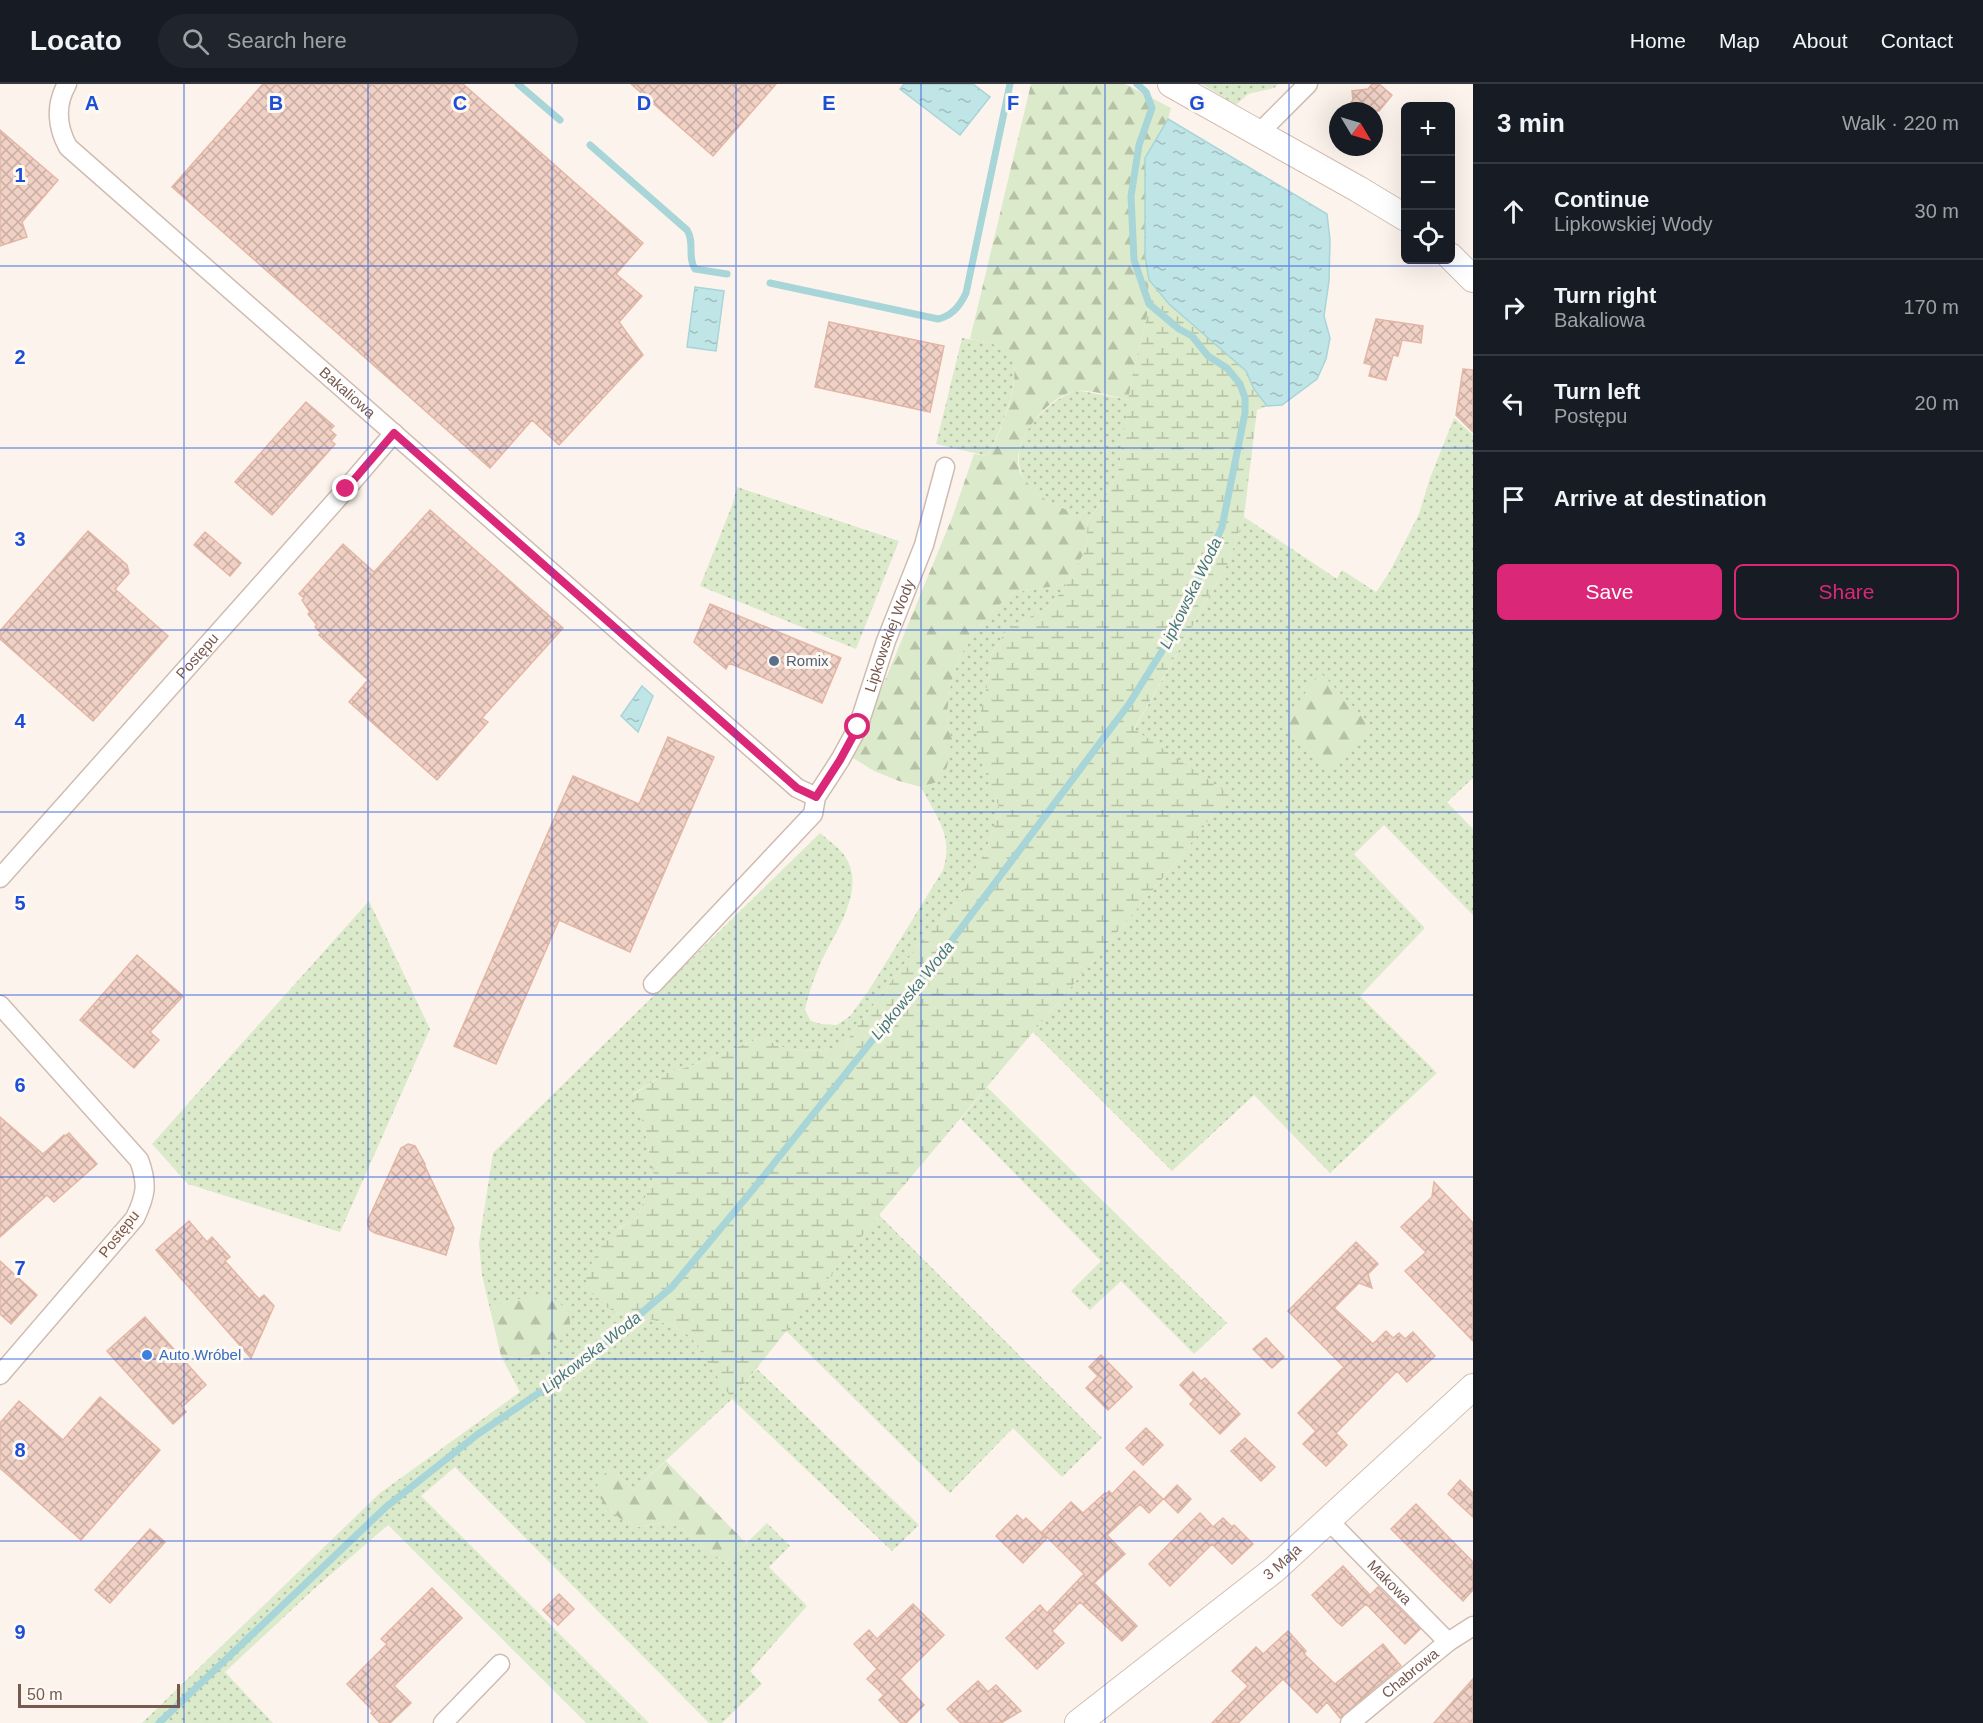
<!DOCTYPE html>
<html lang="en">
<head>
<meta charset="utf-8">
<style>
	:root { --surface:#171b24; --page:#20242c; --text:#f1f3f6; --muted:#9ea1a6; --line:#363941; --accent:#db2777 }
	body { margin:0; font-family:Helvetica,sans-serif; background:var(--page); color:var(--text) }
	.controls { position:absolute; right:18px; top:18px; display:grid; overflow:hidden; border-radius:9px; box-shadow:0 6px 24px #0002 }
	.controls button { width:54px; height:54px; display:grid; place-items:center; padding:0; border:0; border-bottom:2px solid var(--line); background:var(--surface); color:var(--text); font:30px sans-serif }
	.compass { position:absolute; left:1329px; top:18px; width:54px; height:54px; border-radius:50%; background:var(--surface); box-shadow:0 6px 24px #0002; rotate:128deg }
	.scale { position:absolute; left:18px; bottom:15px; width:162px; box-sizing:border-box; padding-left:6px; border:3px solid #78594f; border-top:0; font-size:16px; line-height:21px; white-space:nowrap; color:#78594f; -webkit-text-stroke:4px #fef9f3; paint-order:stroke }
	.stop { position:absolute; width:18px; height:18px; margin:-14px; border:4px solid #db2777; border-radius:50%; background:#fff }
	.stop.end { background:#db2777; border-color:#fff; box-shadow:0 2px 6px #0008 }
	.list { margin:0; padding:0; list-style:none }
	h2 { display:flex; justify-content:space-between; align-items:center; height:78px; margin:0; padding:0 24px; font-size:26px }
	h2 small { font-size:20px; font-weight:400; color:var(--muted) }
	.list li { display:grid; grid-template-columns:39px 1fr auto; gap:18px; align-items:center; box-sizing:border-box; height:96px; padding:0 24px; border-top:2px solid var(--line) }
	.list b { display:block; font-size:22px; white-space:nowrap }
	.list p { margin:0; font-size:20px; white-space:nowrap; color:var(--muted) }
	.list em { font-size:20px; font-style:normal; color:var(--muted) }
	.actions { display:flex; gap:12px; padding:18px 24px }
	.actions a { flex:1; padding:14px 0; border:2px solid var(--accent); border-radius:9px; text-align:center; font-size:21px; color:var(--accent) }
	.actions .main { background:var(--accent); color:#fff }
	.icon { flex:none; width:33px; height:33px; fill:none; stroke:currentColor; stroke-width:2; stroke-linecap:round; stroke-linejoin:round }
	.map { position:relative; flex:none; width:1473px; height:1639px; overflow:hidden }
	header { display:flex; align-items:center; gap:36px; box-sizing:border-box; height:84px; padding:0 30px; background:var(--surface); border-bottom:2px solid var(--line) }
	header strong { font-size:28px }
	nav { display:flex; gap:33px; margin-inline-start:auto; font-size:21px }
	.search { width:420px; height:54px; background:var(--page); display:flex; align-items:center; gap:15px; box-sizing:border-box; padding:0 21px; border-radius:33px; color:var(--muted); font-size:22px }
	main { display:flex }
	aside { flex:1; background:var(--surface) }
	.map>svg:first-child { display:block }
</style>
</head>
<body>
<header>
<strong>Locato</strong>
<div class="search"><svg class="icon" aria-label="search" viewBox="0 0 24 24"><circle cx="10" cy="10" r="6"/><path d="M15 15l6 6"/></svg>Search here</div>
<nav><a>Home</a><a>Map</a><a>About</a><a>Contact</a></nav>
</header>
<main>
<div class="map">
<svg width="1473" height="1639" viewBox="0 0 1473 1639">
	<defs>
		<pattern id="green-dots" width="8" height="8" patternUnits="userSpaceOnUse" patternTransform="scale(1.5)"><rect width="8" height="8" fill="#dbeaca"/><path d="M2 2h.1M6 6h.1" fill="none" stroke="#b6c1a6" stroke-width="1.8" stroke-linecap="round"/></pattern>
		<pattern id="forest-firs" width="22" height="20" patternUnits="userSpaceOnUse" patternTransform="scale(1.5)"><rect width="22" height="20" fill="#dbeaca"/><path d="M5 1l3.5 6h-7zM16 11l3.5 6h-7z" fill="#b6c1a6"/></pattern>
		<pattern id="wetland-marsh" width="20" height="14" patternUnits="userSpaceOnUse" patternTransform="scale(1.5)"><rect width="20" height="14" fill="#dbeaca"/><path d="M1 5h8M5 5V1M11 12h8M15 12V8" fill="none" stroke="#b6c1a6"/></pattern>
		<pattern id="water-ripples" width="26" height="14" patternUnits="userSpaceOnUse" patternTransform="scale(1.5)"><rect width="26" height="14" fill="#c0e5e6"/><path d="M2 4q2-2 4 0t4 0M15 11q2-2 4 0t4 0" fill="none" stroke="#a1bdbd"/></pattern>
		<pattern id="building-cross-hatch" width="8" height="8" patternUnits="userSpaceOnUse" patternTransform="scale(1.5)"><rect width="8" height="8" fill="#f1d1c5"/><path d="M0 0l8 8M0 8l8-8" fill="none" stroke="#c8ada2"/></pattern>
	</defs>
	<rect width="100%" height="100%" fill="#fcf4ec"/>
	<path fill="url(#green-dots)" d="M1202 0H1278L1274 4 1248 10 1236 21Z
		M962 254C977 257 1000 258 1010 270 1025 290 998 354 987 372L936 360Z
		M1076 306 1129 316 1119 384 1108 409 1088 437C1070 425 1043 419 1029 402 999 364 1041 321 1076 306Z
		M1454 334 1473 351V694L1447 718 1473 745V831L1384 741 1354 770 1425 844 1360 912 1437 989 1330 1089 1254 1011 1172 1087 1033 948 1173 782 1228 711 1134 646 1228 479 1244 433 1337 495 1342 486 1376 508 1389 489 1419 430 1430 394Z
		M737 403 899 457 856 565 700 502 733 419Z
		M1067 500 1049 523 1007 545 991 571 988 598 995 714 1000 726 985 768 959 815 923 855 842 963 817 967 788 965 760 954 688 983 666 989 633 1010 643 1039 654 1092 637 1134 620 1143 586 1195 597 1218 617 1229 639 1232 674 1242 691 1253 732 1314 757 1285 919 1441 892 1467 732 1315 634 1406 611 1384 608 1425 622 1436 638 1443 667 1438 683 1445 707 1466 726 1479 767 1439 790 1462 769 1483 807 1522 750 1587 762 1600 722 1639H709L455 1383 421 1412 649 1639H586L388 1441 314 1505 225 1588 273 1639H142L380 1409 520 1308 501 1272 533 1274 508 1217 490 1225 482 1191 479 1159 493 1069 820 749C828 756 838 763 844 771 868 804 835 848 821 878 814 894 808 910 805 926L811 937 821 940 837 941 850 932 869 906 943 786C954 751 936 733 921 703L937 698 952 655 946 638 950 604 958 575 976 547 992 528 1012 509Z
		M369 817 430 945 340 1148 188 1100 152 1060Z
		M987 1003 1227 1239 1194 1270 1121 1197 1090 1226 1071 1207 1101 1177 961 1035Z
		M879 1131 1102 1354 1062 1393 1013 1344 950 1409 786 1247Z"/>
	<path fill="url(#forest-firs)" d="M1031 0H1125L1171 24 1168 35 1145 74V172L1149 196 1147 232 1131 297 1129 316C1115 313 1086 304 1074 307 1047 314 1011 356 1019 385 1020 390 1026 397 1029 401 1042 419 1070 425 1088 437L1086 462 1083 471 1067 500 1012 509 992 528 976 547 958 575 950 604 946 638 952 655 947 683 937 698 921 703 899 697 874 687 853 674 952 434 974 370 987 372C999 354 1026 288 1009 270 1000 259 983 258 970 255Z
		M1320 588 1374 644 1332 686 1284 639Z
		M535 1212 553 1214 569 1227 570 1239 566 1251 551 1265 533 1274 501 1272 490 1225 508 1217Z
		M666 1377 746 1459 726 1479 707 1466 683 1445 667 1438 638 1443 622 1436 608 1425 596 1408 598 1398 610 1383 634 1406Z"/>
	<path fill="url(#wetland-marsh)" d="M1149 196 1169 220 1246 287 1254 305 1267 322 1257 326 1244 433 1228 479 1134 645 1229 710 1173 782 879 1131 732 1315 691 1253 674 1242 639 1232 617 1229 597 1218 585 1195C597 1164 607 1149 637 1134L654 1092 643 1039 633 1011 666 989 688 983 760 954 788 965 817 967 842 963 923 855 959 815 985 768 1000 726 977 667V644L988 598 991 571 1007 545 1049 523 1067 500 1083 471 1086 462 1088 437 1108 409 1119 384 1131 297 1147 232Z"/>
	<path fill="url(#water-ripples)" stroke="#a7d5d8" stroke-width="1.5" d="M904 0H973L990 13 960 51 900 5Z
		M1168 35 1327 130 1330 156 1329 197 1324 232 1330 254 1326 275 1317 295 1282 321 1267 322 1254 305 1246 287 1169 220 1149 196 1145 172V74Z
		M695 203 724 207 716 267 687 263Z
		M642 602 653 612 638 648 621 632Z"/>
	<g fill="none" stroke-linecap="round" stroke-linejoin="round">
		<path stroke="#a7d5d8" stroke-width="7" d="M518 0 560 36
			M590 61 687 146C695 158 687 173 695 185L727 190
			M770 199 938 235C952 232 961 220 966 209L1010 0
			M159 1639 386 1423 478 1350 579 1282 672 1203 755 1103 950 859 1129 620 1177 543 1222 443 1245 329V314L1240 300 1227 284 1208 272 1192 252 1179 245 1149 220 1134 176 1131 112 1139 61 1152 24 1146 8 1137 0"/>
	</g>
	<path fill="url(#building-cross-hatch)" stroke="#e3b6a5" stroke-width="1.5" d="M263 0H463L643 159 616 190 642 212 619 238 643 271 559 361 532 336 490 384 172 103Z
		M631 0H776L713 72Z
		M1372 0H1379L1392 11 1379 27H1344L1353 16 1352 7 1368 5Z
		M0 46 58 96 22 138 27 153 0 162Z
		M1376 235 1423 242 1421 259 1402 256 1398 272 1393 271 1386 296 1369 292 1372 281 1364 279Z
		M829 238 944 262 930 328 815 303Z
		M1463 285 1473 286V348L1456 331Z
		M306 318 334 342 330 346 336 351 331 357 335 360 272 431 235 398Z
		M430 426 563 544 482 634 488 638 437 696 349 618 368 596 319 551 321 549 315 543 317 541 308 530 310 528 302 516 304 514 299 510 343 460 374 488Z
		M88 447 127 481 129 489 115 505 168 552 93 637 0 555V547Z
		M205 448 241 479 230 492 194 461Z
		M710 520 841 574 822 619 729 579 726 585 694 558Z
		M668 653 714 673 630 868 559 836 496 980 454 962 573 692 639 720Z
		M137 871 183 912 150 948 159 956 134 984 80 936Z
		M0 1033 43 1070 64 1051 65 1052 69 1049 97 1080 54 1118 47 1111 0 1153Z
		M408 1060 415 1062 425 1080H424L454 1144 446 1171 375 1149 370 1146 368 1141V1136L401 1064Z
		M1434 1098 1473 1139V1257L1405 1187 1426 1168 1401 1143 1432 1113Z
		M189 1137 207 1158 212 1153 230 1173 225 1177 259 1215 264 1211 274 1222 251 1274 156 1166Z
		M1356 1158 1378 1180 1368 1190 1372 1204 1359 1199 1334 1224 1373 1260 1386 1247 1393 1254 1399 1249 1405 1255 1413 1248 1435 1272 1407 1298 1397 1287 1336 1349 1347 1361 1326 1382 1303 1360 1316 1347 1298 1329 1344 1283 1288 1227Z
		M0 1177 37 1211 11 1240 0 1230Z
		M145 1233 206 1301 182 1323 186 1328 173 1340 107 1267Z
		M1266 1254 1284 1273 1272 1284 1253 1265Z
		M1101 1271 1132 1303 1108 1326 1086 1304 1098 1292 1089 1283Z
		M1193 1288 1201 1297 1205 1294 1240 1330 1220 1350 1190 1320 1194 1316 1180 1301Z
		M100 1313 160 1366 81 1456 0 1384V1339L19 1317 63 1356Z
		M1146 1344 1163 1361 1143 1381 1126 1364Z
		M1245 1354 1275 1383 1261 1397 1231 1367Z
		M1134 1387 1163 1415 1149 1429 1140 1420 1107 1451 1125 1470 1094 1499 1137 1542 1122 1557 1080 1518 1052 1547 1064 1559 1037 1585 1006 1554 1040 1521 1047 1529 1084 1490 1042 1448 1071 1418 1083 1429 1105 1409 1106 1410 1109 1407 1112 1410Z
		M1460 1396 1473 1409V1433L1448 1410Z
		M1177 1401 1191 1415 1178 1429 1164 1415Z
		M1416 1420 1473 1478V1506L1463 1517 1391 1445Z
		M1200 1429 1213 1443 1223 1434 1232 1443 1234 1441 1253 1460 1232 1480 1212 1460 1170 1502 1149 1480Z
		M1017 1431 1023 1437 1026 1434 1047 1454 1023 1479 996 1452Z
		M150 1445 165 1458 110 1519 95 1506Z
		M1343 1482 1370 1511 1378 1503 1420 1545 1405 1560 1366 1520 1342 1542 1337 1538 1312 1511Z
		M432 1504 462 1534 394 1602 411 1619 390 1639H380L371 1629 373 1627 347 1600 387 1560 381 1555Z
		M559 1510 574 1525 558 1541 543 1526Z
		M913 1520 944 1551 900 1595 924 1621 906 1639H901L879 1616 884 1611 867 1595 877 1585 854 1560 869 1546 877 1555Z
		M1288 1547 1306 1567 1304 1570 1335 1600 1383 1560 1401 1582 1340 1634 1327 1618 1317 1629 1283 1595 1238 1639H1212L1248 1602 1232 1587 1256 1563 1263 1570Z
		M1473 1595V1639H1434Z
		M978 1597 988 1608 996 1601 1021 1627 1001 1639H961L947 1625Z"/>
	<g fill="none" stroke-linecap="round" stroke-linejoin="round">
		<defs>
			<g id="street">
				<path id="s1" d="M67 0C55 21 57 43 68 63L797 704 816 713"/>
				<path d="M1258 50 1308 0"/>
				<path id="s2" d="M0 794 346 405 394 349"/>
				<path id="s3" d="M653 900 813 730 816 713 840 676 858 643 886 557 924 461 945 383"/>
				<path d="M0 921 139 1076C148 1100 146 1111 135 1134L0 1291"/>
				<path id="s4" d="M1329 1437 1448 1558"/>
				<path d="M443 1639 500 1580"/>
				<path id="s5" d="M1350 1639 1448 1558 1473 1542"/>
			</g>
			<g id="secondary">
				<path d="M1171 0 1358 105 1406 134"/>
				<path d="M1450 172 1473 195"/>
				<path id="s6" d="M1078 1639 1275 1485 1473 1303"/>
			</g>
		</defs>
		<use href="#street" stroke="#cfbbb1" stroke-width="21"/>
		<use href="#secondary" stroke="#d4bdb1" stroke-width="28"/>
		<use href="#street" stroke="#fff" stroke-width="18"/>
		<use href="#secondary" stroke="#fff" stroke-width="26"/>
	</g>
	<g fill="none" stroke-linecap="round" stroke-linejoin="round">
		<path stroke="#db2777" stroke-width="8" d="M346 405 394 349 797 704 816 713 840 676 858 643"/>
	</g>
	<path fill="none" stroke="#1d4ed8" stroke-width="1.5" stroke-opacity="0.55" d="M184 0V1639M368 0V1639M552 0V1639M736 0V1639M921 0V1639M1105 0V1639M1289 0V1639M0 182H1473M0 364H1473M0 546H1473M0 728H1473M0 911H1473M0 1093H1473M0 1275H1473M0 1457H1473"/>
	<circle fill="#5c6f8a" stroke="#fef9f3" stroke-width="2" cx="774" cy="577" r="6"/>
	<circle fill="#3f7fe0" stroke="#fef9f3" stroke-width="2" cx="147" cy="1271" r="6"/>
	<g text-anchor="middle" stroke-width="6" stroke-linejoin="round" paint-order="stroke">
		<g font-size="15" fill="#78594f" stroke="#fef9f3">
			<text dy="5" stroke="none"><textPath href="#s1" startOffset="438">Bakaliowa</textPath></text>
			<text dy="5" stroke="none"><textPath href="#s3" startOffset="429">Lipkowskiej Wody</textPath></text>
			<text dy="5" stroke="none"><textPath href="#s2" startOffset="297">Postępu</textPath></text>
			<text transform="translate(119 1150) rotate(-52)" y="5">Postępu</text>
			<text dy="5" stroke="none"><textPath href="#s6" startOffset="260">3 Maja</textPath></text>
			<text dy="5" stroke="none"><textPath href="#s4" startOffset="86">Makowa</textPath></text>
			<text dy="5" stroke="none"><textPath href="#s5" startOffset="78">Chabrowa</textPath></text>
		</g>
		<g font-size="15" fill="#4e5e75" stroke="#fef9f3" text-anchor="start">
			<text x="786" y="582">Romix</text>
		</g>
		<g font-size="15" fill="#366cbe" stroke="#fef9f3" text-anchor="start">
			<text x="159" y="1276">Auto Wróbel</text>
		</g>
		<g font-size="16" font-style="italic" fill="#42787c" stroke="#fef9f3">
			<text transform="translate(1190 509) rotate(-64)" y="6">Lipkowska Woda</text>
			<text transform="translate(912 906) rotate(-51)" y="6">Lipkowska Woda</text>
			<text transform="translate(591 1268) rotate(-38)" y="6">Lipkowska Woda</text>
		</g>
	</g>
	<g font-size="20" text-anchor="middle" font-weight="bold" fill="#1d4ed8" stroke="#fef9f3" stroke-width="6" stroke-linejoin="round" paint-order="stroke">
		<text x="92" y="26">A</text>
		<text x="276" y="26">B</text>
		<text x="460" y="26">C</text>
		<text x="644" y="26">D</text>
		<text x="829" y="26">E</text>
		<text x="1013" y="26">F</text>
		<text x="1197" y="26">G</text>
		<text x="20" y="98">1</text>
		<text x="20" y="280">2</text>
		<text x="20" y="462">3</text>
		<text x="20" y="644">4</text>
		<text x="20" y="826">5</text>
		<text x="20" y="1008">6</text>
		<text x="20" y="1191">7</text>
		<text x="20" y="1373">8</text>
		<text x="20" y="1555">9</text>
	</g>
</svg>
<div class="controls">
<button>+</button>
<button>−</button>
<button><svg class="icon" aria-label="locate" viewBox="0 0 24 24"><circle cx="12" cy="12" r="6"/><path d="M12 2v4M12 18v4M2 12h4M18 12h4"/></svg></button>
</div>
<svg class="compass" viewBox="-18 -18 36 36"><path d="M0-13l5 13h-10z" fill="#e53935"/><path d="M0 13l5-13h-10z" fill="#9ea1a6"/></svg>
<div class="scale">50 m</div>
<div class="stop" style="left:858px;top:643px"></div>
<div class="stop end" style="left:346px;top:405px"></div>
</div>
<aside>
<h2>3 min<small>Walk · 220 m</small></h2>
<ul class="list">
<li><svg class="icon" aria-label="ahead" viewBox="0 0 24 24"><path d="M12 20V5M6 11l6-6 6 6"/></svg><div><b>Continue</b><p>Lipkowskiej Wody</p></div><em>30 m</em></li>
<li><svg class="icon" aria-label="right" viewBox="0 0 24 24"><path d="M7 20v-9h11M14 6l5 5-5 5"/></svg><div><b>Turn right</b><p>Bakaliowa</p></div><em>170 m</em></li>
<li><svg class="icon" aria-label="left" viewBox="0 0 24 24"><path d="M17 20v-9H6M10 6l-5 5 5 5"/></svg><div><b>Turn left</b><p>Postępu</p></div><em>20 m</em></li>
<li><svg class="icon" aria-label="arrive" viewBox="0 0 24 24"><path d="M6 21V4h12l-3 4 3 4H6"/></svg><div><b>Arrive at destination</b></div></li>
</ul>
<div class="actions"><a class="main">Save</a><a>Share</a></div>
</aside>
</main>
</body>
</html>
